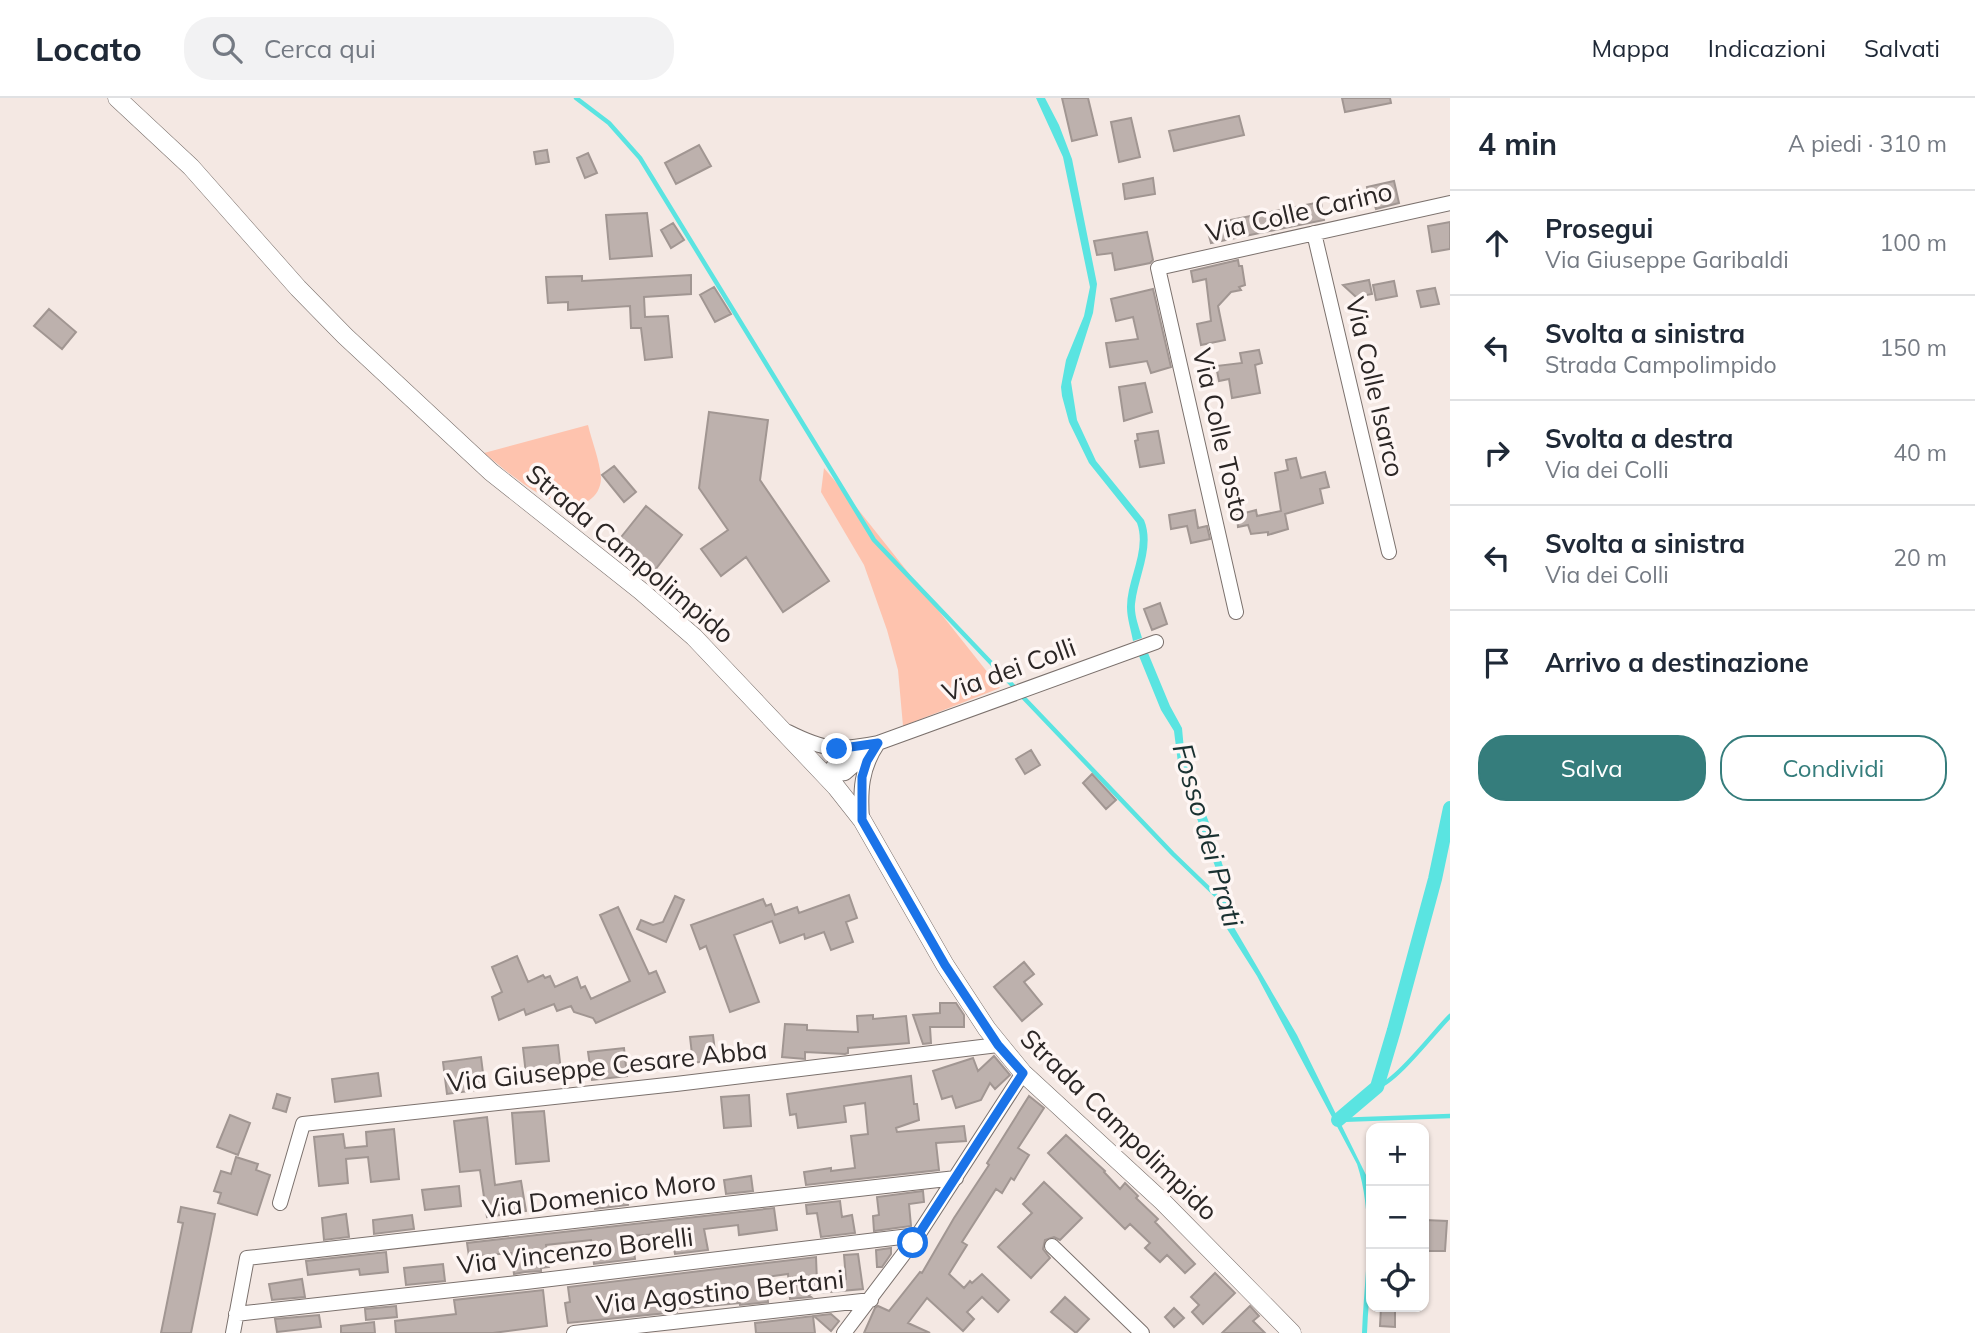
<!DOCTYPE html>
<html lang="it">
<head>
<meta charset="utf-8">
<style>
	:root { --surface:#fff; --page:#f2f2f3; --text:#1f2937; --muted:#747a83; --line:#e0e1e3; --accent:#357d7c }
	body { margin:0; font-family:Mulish,sans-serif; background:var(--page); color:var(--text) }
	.controls { position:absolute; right:21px; bottom:21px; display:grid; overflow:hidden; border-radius:14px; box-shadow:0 2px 5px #0004 }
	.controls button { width:63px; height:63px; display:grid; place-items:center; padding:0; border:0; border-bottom:2px solid var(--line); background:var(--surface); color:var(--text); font:35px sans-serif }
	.stop { position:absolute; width:21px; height:21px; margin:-16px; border:5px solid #1a73e8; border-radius:50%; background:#fff }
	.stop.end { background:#1a73e8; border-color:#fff; box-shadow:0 2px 7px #0008 }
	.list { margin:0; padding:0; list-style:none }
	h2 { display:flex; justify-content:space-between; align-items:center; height:91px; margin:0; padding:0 28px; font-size:30px }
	h2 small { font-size:23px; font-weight:400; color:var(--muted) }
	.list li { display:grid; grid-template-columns:46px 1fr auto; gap:21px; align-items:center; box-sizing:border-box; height:105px; padding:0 28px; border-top:2px solid var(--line) }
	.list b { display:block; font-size:26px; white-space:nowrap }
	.list p { margin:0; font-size:23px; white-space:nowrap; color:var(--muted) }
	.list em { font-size:23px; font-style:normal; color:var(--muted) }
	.actions { display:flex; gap:14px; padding:21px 28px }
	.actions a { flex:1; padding:16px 0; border:2px solid var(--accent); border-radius:28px; text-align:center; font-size:24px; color:var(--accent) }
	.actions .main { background:var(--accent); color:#fff }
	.icon { flex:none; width:38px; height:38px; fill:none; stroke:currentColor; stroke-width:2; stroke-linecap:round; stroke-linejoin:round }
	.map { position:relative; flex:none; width:1450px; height:1235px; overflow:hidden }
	header { display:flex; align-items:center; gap:42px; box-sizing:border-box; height:98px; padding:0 35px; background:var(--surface); border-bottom:2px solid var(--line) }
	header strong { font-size:33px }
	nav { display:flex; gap:38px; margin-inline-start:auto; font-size:24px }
	.search { width:490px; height:63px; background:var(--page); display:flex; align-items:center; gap:18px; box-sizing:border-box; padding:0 24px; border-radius:28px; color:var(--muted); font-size:26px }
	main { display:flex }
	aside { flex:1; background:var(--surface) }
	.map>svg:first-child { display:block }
</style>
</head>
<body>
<header>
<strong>Locato</strong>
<div class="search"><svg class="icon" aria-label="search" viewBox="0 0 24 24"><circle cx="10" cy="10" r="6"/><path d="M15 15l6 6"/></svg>Cerca qui</div>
<nav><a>Mappa</a><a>Indicazioni</a><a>Salvati</a></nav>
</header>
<main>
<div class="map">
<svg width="1450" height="1235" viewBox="0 0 1450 1235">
	<rect width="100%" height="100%" fill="#f4e8e3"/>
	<path fill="#fec3ae" d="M588 327C592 344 600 363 601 380 601 390 596 398 588 403 558 421 506 372 484 355Z
		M824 370 845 395 1000 590 903 628 898 572 887 532 864 467 821 394Z"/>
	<path fill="#5ae4e1" d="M1036 0H1045L1059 27 1072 61 1097 186 1093 215 1071 284 1077 322 1096 363 1144 422C1155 449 1138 478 1135 506 1134 517 1139 529 1142 540L1133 543C1131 532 1127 520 1127 509 1127 481 1147 452 1137 425L1089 365 1069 324 1062 298 1061 289 1066 262 1084 218 1090 189 1063 59Z
		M1148 555 1170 608 1182 630 1184 652 1191 678 1213 735 1224 772 1232 826 1297 937 1367 1079C1379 1129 1369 1184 1367 1235H1362C1364 1179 1375 1121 1357 1066L1257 878 1222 823 1223 804 1218 776 1179 673 1174 633 1161 612 1139 558Z"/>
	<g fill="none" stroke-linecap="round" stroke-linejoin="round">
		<path stroke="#5ae4e1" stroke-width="4.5" d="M576 0 609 25 640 60 874 442 1015 590
			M1021 597 1173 756 1225 806
			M1377 989C1396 984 1434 934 1450 918
			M1338 1022 1450 1018"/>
		<path stroke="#5ae4e1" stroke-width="14" d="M1338 1022 1377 989 1394 932 1435 781 1450 710"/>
	</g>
	<path fill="#bdb1ad" stroke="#a19692" stroke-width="2" d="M1062 0H1088L1097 37 1072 43Z
		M1342 0H1390L1391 5 1345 14Z
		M1239 18 1244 37 1174 53 1169 33Z
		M1131 20 1140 59 1119 64 1111 24Z
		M699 47 711 68 676 86 665 65Z
		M547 52 549 64 536 66 534 54Z
		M588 55 597 75 585 80 577 60Z
		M1153 80 1155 96 1125 101 1123 86Z
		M1394 83 1399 105 1376 111 1373 101 1369 102 1367 89Z
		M1321 104 1324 122 1211 145 1208 134 1221 131 1220 124Z
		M647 115 652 158 610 161 606 117Z
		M1450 124V151L1432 154 1428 128Z
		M673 125 684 142 671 150 661 132Z
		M1147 134 1153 162 1150 165 1115 172 1112 155 1097 157 1094 143Z
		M1238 162 1239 168H1242L1245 187 1239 189 1241 192 1231 194 1218 208 1225 242 1201 247 1197 226 1211 223 1206 181 1193 184 1191 173Z
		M691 177V196L644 199 645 219 668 218 672 259 645 262 641 230H631L630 208 568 212V204L548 205 546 179 582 178V183Z
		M1369 182 1372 196 1356 199 1343 187Z
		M1394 183 1397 198 1376 202 1373 187Z
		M714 189 731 216 715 224 700 197Z
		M1435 190 1439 206 1421 209 1417 193Z
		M1153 191 1171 269 1151 275 1147 263 1110 269 1106 245 1138 241 1133 219 1116 223 1111 201Z
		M49 211 76 234 62 251 34 228Z
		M1259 252 1262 265 1255 267 1260 295 1232 300 1229 281 1219 283 1216 268 1242 265 1240 255Z
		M1145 285 1152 314 1124 323 1119 289Z
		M709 314 768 322 760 382 829 483 783 514 746 459 721 478 701 451 728 432 699 390Z
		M1158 333 1164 365 1140 369 1135 343 1138 342 1137 336Z
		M1296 360 1301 380 1325 374 1329 389 1320 391 1323 405 1285 416 1288 431 1268 437V434L1251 436 1248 427 1238 429 1237 417 1256 412 1257 418 1281 413 1275 375 1288 372 1286 362Z
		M614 368 636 394 624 404 602 377Z
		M646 408 682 437 655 472 618 443Z
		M1195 412 1198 430 1207 428 1210 441 1191 445 1187 428 1171 431 1169 417Z
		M1160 505 1167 526 1152 532 1144 511Z
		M1031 652 1040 667 1025 676 1016 661Z
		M1092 676 1116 702 1106 711 1083 685Z
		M849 797 857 820 846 824 853 844 831 852 824 834 805 841 804 836 780 845 772 823 734 837 759 904 730 914 706 848 700 851 691 827 763 801 766 808 771 806 775 817 797 809 799 815Z
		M675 798 684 802 666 844 637 831 641 822 653 827 663 824Z
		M618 809 649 876 656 873 665 894 596 925 593 920 574 914 571 908 557 913 554 906 526 917 524 911 499 922 492 899 502 894 492 869 517 858 528 884 543 877 545 880 550 878 555 889 577 879 581 890 585 888 591 901 630 883 600 817Z
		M1024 864 1034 876 1024 884 1042 906 1022 923 994 889Z
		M940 905H956L964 917V929H930L931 945 923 946 913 917 940 915Z
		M873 917V921L906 918 909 945 848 950V955L845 956 805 954V961L782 959 785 926 807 927V932L858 934 857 918Z
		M713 937 716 962 693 965 690 939Z
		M558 947 562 982 527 985 523 950Z
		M624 950 627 978 592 982 588 954Z
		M994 958 1010 977 995 991 990 985 981 1002 956 1010 952 998 942 1001 933 973 973 960 978 973Z
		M481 959 485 991 447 996 443 964Z
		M378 975 381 998 335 1004 332 981Z
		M911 978 914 1006H917L919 1022 896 1030 897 1034 964 1028 966 1043 936 1045 939 1072 806 1087 804 1074 831 1070V1073L855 1070 851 1038 868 1036 865 1005 844 1008 846 1024 798 1030 796 1016 790 1017 787 996Z
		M277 996 290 1000 286 1014 273 1010Z
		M749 997 751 1028 724 1030 721 999Z
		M1029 998 1044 1010 1018 1050 1029 1057 1014 1082 1011 1080 1002 1095 996 1091 962 1144 967 1147 949 1176 964 1190 970 1183 972 1185 982 1176 1009 1202 998 1214 982 1199 967 1214 974 1221 963 1233 927 1200 908 1225 930 1235H864L875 1210 878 1208 889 1213 920 1174 922 1175 954 1120 989 1067 987 1065Z
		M544 1013 549 1063 516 1066 512 1015Z
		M230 1017 250 1025 238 1057 217 1049Z
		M487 1019 495 1087 521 1083 526 1113 487 1119 480 1072 460 1074 454 1023Z
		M394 1031 399 1081 371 1084 368 1059 346 1061 348 1085 319 1088 314 1039 343 1036 345 1050 367 1048 366 1034Z
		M1066 1037 1105 1073 1104 1074 1120 1091 1125 1085 1138 1098 1136 1100 1158 1121 1155 1124 1195 1166 1185 1175 1167 1157 1160 1164 1145 1150 1150 1145 1130 1126 1125 1131 1048 1055Z
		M236 1059 258 1066 256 1072 270 1077 257 1117 218 1105 221 1095 214 1093 221 1073 231 1076Z
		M751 1078 753 1093 726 1096 724 1082Z
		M1044 1084 1082 1120 1060 1142 1054 1139 1045 1142 1043 1151 1050 1160 1031 1180 998 1149 1032 1115 1023 1106Z
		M459 1088 461 1108 425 1112 422 1092Z
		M923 1093 924 1104 909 1106 911 1128 874 1133 873 1118 879 1117 877 1099Z
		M626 1094 628 1107 595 1111 594 1097Z
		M840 1103 842 1119 852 1117 855 1135 821 1139 817 1115 807 1116 806 1107Z
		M181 1109 215 1116 191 1235H161L183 1125 178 1124Z
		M774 1110 777 1132 739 1137 738 1127 704 1131 708 1152 675 1156 671 1135 632 1138 635 1161 594 1166 591 1142 546 1147 549 1169 541 1170V1173L525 1174 514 1176 511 1155 469 1159 467 1145Z
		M346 1116 349 1139 324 1142 322 1120Z
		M412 1117 414 1131 374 1136 373 1122Z
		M1425 1122 1447 1123 1445 1153H1424Z
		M891 1150V1156L882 1169H877L876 1152Z
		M386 1154 388 1174 360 1177 359 1171 308 1177 306 1163Z
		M858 1156 863 1191 807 1196 811 1199 790 1201 788 1176 766 1179 768 1204 740 1207V1205L677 1211V1214L568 1225 565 1205 570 1204 568 1189 816 1159 817 1184 846 1181 844 1157Z
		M443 1166 445 1183 406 1187 404 1170Z
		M1215 1175 1235 1195 1203 1226 1192 1214 1199 1207 1191 1199Z
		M302 1181 305 1199 272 1202 269 1186Z
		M543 1192 547 1228 493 1235H396L395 1223 456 1216 454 1202Z
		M1065 1199 1089 1221 1076 1235 1051 1214Z
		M396 1208 397 1219 366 1222 365 1211Z
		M1250 1208 1259 1218 1253 1223 1265 1235H1222Z
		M1381 1209H1395V1229L1380 1228Z
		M1174 1210 1184 1220 1174 1229 1165 1219Z
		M831 1216 839 1223 831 1233 814 1218Z
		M319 1217 321 1229 277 1234 275 1221Z
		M813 1218 815 1235H756L755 1225Z
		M374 1224 375 1235H341V1228Z"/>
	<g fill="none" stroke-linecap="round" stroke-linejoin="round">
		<defs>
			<path id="minor" d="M1314 135 1389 454
				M1236 514 1158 170 1450 105
				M788 634C826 653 837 653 878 645L1156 544
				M825 678 845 675 867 656
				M825 678 839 662 857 653
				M862 722C860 693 861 670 878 645
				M280 1105 303 1026 676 986 998 947
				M1052 1148 1142 1235
				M236 1216 526 1184 918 1137
				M233 1235 247 1160 956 1080
				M574 1235 871 1202
				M844 1235 918 1137 1023 975"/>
			<path id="tertiary" d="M117 0 191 69 298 190 345 238 491 374 641 493 694 539 836 689 862 722 945 867 987 931 1023 975 1163 1104 1292 1235"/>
		</defs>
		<use href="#minor" stroke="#7b716d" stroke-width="16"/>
		<use href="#tertiary" stroke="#7b716d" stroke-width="19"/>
		<use href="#minor" stroke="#fff" stroke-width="14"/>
		<use href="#tertiary" stroke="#fff" stroke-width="18"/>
	</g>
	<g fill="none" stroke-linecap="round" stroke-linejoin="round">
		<path stroke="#1a73e8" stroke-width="9" d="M837 651 878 645 867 663 862 679V722L945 867 998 947 1023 975 913 1145"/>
	</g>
	<g text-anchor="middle" stroke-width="7" stroke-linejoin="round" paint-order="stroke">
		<g font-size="26" fill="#2b2625" stroke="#fef6f4">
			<text transform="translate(1299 114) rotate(-13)" y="9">Via Colle Carino</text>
			<text transform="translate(1375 289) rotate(77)" y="9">Via Colle Isarco</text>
			<text transform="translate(1221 337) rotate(77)" y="9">Via Colle Tosto</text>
			<text transform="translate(630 456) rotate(40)" y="9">Strada Campolimpido</text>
			<text transform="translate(1009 572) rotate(-20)" y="9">Via dei Colli</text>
			<text transform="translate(607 968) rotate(-6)" y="9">Via Giuseppe Cesare Abba</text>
			<text transform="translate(1119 1027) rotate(44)" y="9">Strada Campolimpido</text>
			<text transform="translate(599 1097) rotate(-7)" y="9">Via Domenico Moro</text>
			<text transform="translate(575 1153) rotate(-7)" y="9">Via Vincenzo Borelli</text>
			<text transform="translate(720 1194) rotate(-6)" y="9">Via Agostino Bertani</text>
		</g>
		<g font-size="28" font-style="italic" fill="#1a3131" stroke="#fef6f4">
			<text transform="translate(1208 737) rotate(74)" y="10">Fosso dei Prati</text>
		</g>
	</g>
</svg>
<div class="controls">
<button>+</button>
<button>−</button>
<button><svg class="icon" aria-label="locate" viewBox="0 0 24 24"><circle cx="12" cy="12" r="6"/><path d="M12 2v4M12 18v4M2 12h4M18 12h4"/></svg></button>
</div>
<div class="stop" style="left:913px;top:1145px"></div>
<div class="stop end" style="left:837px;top:651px"></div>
</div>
<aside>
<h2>4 min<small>A piedi · 310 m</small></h2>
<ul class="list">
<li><svg class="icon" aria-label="ahead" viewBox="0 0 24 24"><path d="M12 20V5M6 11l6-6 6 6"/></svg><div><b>Prosegui</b><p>Via Giuseppe Garibaldi</p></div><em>100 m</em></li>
<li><svg class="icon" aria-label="left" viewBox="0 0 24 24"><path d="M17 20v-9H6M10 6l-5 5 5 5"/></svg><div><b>Svolta a sinistra</b><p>Strada Campolimpido</p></div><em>150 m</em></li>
<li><svg class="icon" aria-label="right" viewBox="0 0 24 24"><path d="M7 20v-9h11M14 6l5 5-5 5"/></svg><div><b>Svolta a destra</b><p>Via dei Colli</p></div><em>40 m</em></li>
<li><svg class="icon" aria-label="left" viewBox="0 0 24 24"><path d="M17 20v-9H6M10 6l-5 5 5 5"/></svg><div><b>Svolta a sinistra</b><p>Via dei Colli</p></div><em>20 m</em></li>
<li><svg class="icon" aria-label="arrive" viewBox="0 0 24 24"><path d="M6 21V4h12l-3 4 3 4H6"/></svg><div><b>Arrivo a destinazione</b></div></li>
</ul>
<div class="actions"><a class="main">Salva</a><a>Condividi</a></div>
</aside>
</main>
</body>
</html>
